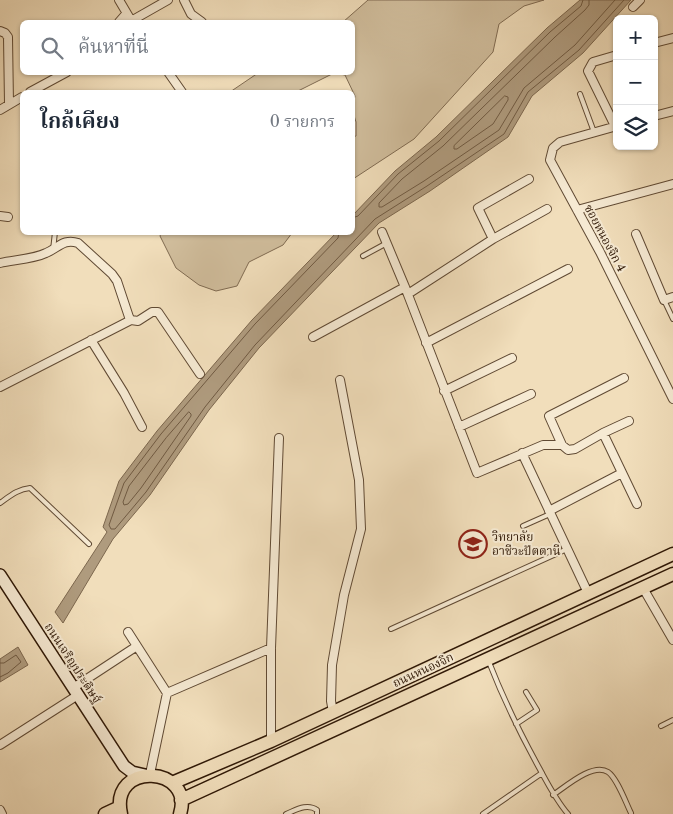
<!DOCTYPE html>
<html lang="th">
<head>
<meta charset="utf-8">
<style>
	:root { --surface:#fff; --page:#f6f6f7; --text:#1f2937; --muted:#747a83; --line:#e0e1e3 }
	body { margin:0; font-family:"Libre Caslon Text","Noto Serif Thai",serif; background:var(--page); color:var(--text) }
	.controls { position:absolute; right:15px; top:15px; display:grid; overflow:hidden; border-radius:8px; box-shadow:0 1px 4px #0004 }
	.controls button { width:45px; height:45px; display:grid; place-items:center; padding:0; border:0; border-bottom:1px solid var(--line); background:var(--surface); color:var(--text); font:25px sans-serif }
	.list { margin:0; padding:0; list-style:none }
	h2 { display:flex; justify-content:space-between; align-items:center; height:65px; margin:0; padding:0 20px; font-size:21px }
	h2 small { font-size:16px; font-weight:400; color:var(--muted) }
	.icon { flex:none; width:28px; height:28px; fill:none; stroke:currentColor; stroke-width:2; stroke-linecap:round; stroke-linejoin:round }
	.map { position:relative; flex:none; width:673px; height:814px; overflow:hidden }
	.search { position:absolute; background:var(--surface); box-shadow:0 1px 4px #0004; left:20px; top:20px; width:335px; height:55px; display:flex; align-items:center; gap:12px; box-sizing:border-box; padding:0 18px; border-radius:8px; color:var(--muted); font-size:19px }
	.panel { position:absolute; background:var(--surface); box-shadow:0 1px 4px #0004; left:20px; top:90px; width:335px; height:145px; border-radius:8px }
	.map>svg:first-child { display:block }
</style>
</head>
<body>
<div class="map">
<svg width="673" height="814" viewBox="0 0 673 814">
	<rect width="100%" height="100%" fill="#f1debb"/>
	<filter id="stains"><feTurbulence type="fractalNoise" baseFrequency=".004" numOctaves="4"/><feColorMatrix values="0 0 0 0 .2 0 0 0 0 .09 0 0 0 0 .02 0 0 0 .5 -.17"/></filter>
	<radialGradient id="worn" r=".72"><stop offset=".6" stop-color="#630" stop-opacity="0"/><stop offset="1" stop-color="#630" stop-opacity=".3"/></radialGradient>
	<path fill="#d0bd9c" stroke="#806b52" d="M368 0H544L524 6 499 24 493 52 414 139 353 179V137L356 136V122L352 109 355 96 345 75 334 73 296 92H230L258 73 352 72V22H343Z
		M161 233V232L292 233 283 245 249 262 237 286 216 291 199 285 176 268 160 236Z"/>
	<path fill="#af9b7e" stroke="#7c674e" d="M580 0H631L583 53 532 96 508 137 430 191 379 223 259 348 209 410 150 495 113 539 63 623 55 612 107 532 103 527 119 481 157 431 252 320 336 233 352 232 353 215 395 171 436 137 547 28Z
		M18 647 28 665 0 682V659Z"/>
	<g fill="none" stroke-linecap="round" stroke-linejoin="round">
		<path stroke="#705a42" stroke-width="1" d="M589 0V5L585 10 555 37 443 146 402 179 379 203V207H382L424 181 499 130 524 88 575 45 615 0
			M505 96 508 97V100L493 124 457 149H454V146Z
			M352 218 358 216 398 174 439 141 550 32 581 6 583 0
			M339 232 338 238 255 324 161 434 124 483 109 525 111 529H115L146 492 205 407 255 345 375 219 427 186 504 134 528 92 579 50 624 0
			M189 412 191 414V416L141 488 128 504 124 505 123 502 129 486 166 438Z
			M0 663H4L16 655 21 662 8 673 0 677"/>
		<defs>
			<path id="lane" d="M580 94 594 132
				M53 250 55 232
				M363 256 387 243
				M664 300 673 319
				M0 503C10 496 18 489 30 488L89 544
				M523 526 550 514
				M391 629 567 549
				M489 662C503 698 519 731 537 764 547 782 555 799 568 814
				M516 724 537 710 526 692
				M661 726 673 720
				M553 795C565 787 593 762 608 772 617 778 626 803 631 813
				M286 814C296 810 307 803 317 810V814
				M483 814 542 773"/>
			<path id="street" d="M119 0 132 22
				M184 0 191 14 202 22
				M633 7 640 0
				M131 21 168 0
				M119 22 126 14
				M0 31 5 33 8 37 9 104
				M654 43 673 38
				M168 72 182 92
				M30 92 67 72
				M0 110 22 97
				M654 116 673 111
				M615 126 588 71 593 62 617 55
				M617 126 560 142 553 148 550 160 600 252 673 399
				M577 210 673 184
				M0 216 8 217
				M382 232 405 287 477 473 543 445H562L568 450 575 449 603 433 629 421
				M636 234 664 300 673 297
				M493 239 478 208 529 179
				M0 263C13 260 34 259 46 253 58 248 64 238 78 243L112 274 117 281 129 317 131 320 138 321 152 312H158L200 374
				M408 294 493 239 547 209
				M313 337 405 287
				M91 340 124 393 142 427
				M426 343 568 269
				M0 387 131 320
				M444 391 512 358
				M459 427 531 394
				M603 433 637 504
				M562 445 549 416 624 378
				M522 453 588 593
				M549 511 622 473
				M643 588 673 640
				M128 632 167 693 271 648
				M73 688 137 646
				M333 712 331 701 332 665 344 595 361 529 359 480 340 380
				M271 741V648L279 438
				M0 745 78 695
				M150 774 167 693
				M0 810 2 814"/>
			<path id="secondary" d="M0 575 124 766 132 772 145 775"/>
			<path id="primary" d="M172 783 271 741 673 554
				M181 800 673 574
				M105 814 120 807
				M121 814C109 760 195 766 180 814"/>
		</defs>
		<use href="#lane" stroke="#604a34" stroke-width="6"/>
		<use href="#street" stroke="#604a34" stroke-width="10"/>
		<use href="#secondary" stroke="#301907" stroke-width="14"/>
		<use href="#primary" stroke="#301907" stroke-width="15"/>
		<use href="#lane" stroke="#f6ead3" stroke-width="4"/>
		<use href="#street" stroke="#f6ead3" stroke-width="8"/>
		<use href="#secondary" stroke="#f6ead3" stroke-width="11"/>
		<use href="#primary" stroke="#f1debb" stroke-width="12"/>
	</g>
	<defs>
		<symbol id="university-ring" viewBox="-11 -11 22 22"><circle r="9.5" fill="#f6ead3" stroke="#8f2418" stroke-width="1.5"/><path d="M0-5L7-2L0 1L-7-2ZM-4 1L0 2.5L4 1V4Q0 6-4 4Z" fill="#8f2418"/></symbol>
	</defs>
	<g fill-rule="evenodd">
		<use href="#university-ring" x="457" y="528" width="32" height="32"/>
	</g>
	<g text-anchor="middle" stroke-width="4" stroke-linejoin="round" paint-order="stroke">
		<g font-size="12" fill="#301907" stroke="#f6ead3">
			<text transform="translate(605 238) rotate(62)" y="4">ซอยหนองจิก 4</text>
			<text transform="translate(73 663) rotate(57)" y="4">ถนนเจริญประดิษฐ์</text>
			<text transform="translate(423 670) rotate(-25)" y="4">ถนนหนองจิก</text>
		</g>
		<g font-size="12" fill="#301907" stroke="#f6ead3" text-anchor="start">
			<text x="492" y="541">วิทยาลัย<tspan x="492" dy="14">อาชีวะปัตตานี</tspan></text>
		</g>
	</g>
	<rect width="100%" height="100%" filter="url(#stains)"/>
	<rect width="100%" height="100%" fill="url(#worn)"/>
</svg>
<div class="controls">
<button>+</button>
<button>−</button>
<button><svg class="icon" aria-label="layers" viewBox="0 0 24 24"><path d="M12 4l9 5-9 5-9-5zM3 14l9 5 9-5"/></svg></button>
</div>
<div class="search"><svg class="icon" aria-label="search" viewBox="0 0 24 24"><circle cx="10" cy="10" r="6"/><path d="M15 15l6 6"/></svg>ค้นหาที่นี่</div>
<section class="panel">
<h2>ใกล้เคียง<small>0 รายการ</small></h2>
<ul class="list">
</ul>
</section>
</div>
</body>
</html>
